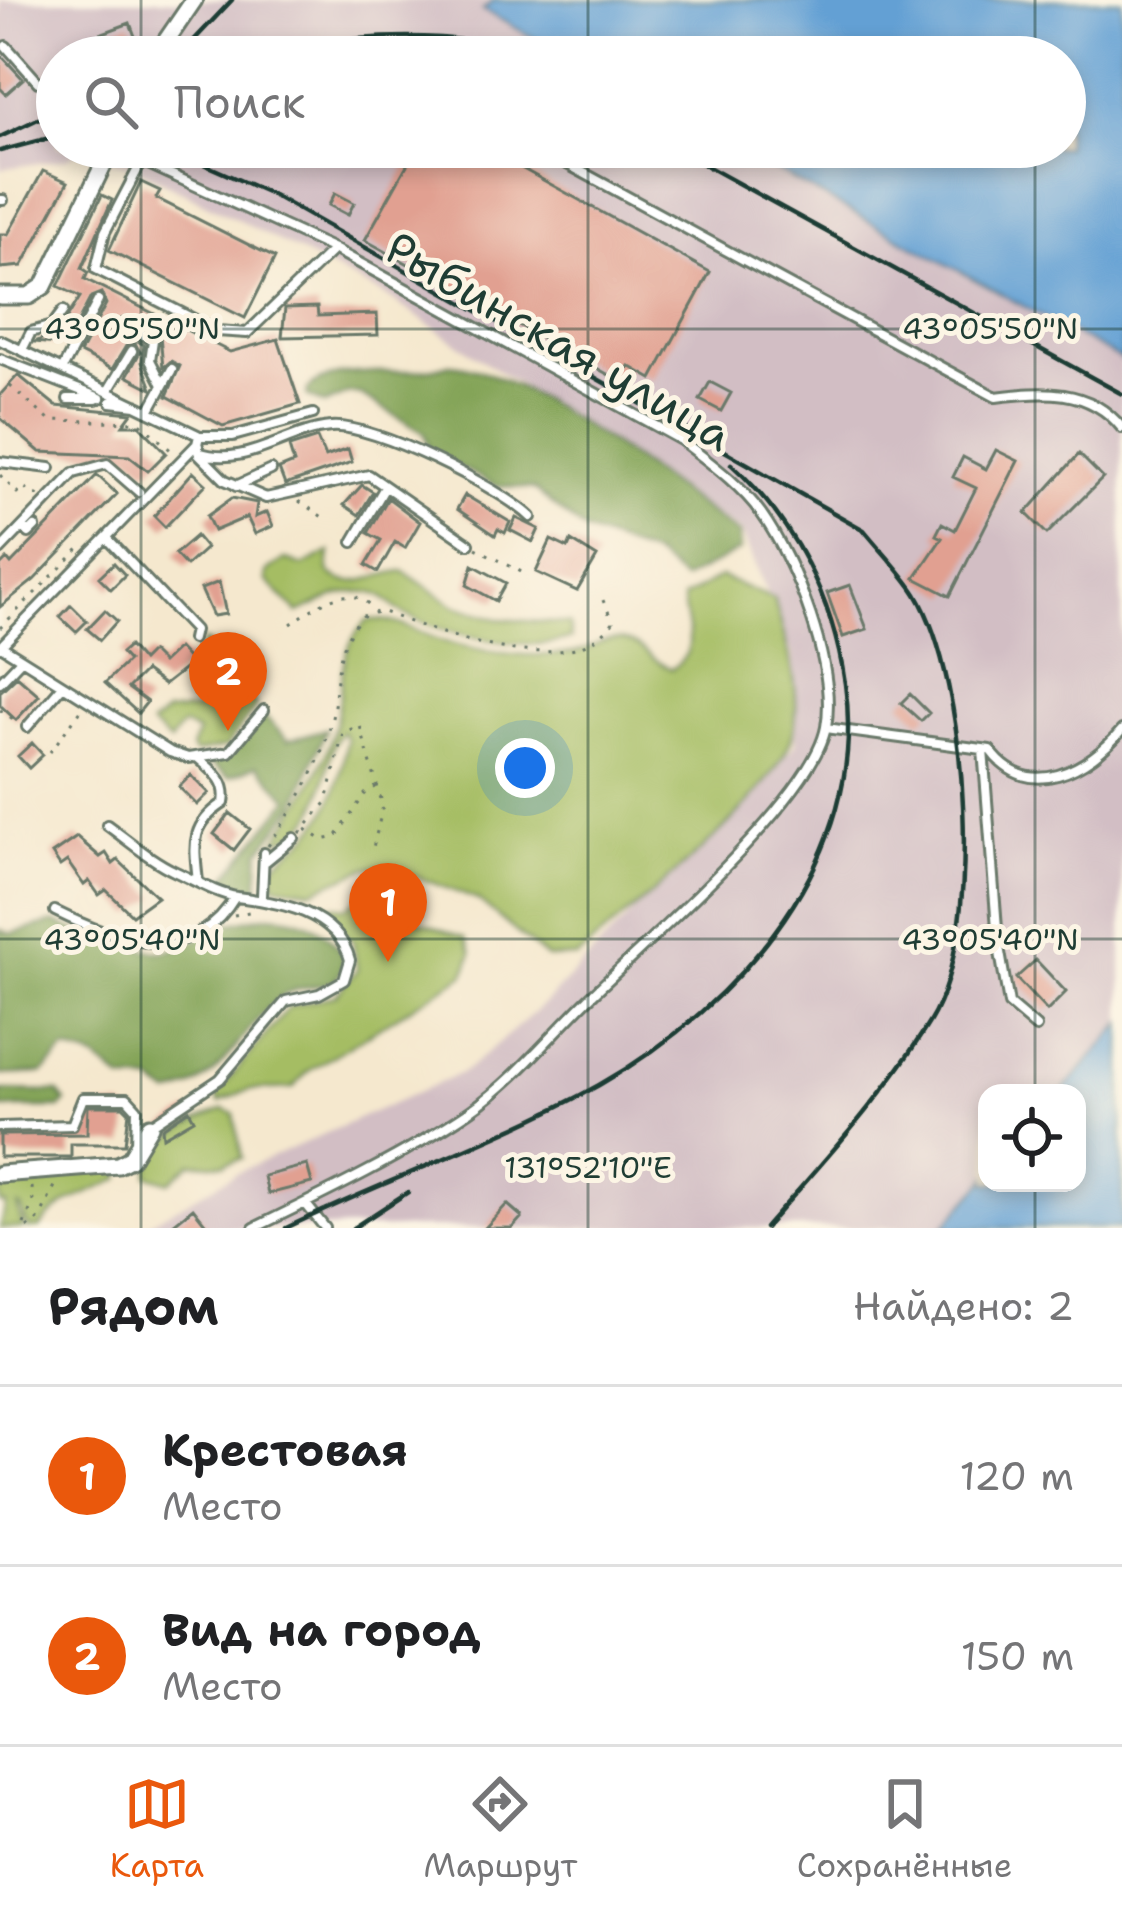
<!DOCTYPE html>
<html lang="ru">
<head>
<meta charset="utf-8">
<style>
	:root { --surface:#fff; --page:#f2f2f2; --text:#202124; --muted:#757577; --line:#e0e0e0; --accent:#ea580c }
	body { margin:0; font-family:"Shantell Sans",sans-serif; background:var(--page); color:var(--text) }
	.controls { position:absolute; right:36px; bottom:36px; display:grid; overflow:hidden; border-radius:24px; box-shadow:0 6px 18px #0003 }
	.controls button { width:108px; height:108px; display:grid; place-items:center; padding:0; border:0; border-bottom:3px solid var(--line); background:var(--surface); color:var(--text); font:60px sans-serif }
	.you { position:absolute; left:525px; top:768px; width:42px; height:42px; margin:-30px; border:9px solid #fff; border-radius:50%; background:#1a73e8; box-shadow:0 0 0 18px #1a73e833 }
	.badge { display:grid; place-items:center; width:78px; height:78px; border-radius:50%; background:var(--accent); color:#fff; font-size:39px; font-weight:700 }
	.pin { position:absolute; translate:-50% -99px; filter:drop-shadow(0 3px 6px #0008) }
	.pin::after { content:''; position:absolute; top:63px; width:42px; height:36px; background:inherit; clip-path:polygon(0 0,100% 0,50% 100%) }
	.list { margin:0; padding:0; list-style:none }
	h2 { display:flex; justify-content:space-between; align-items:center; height:156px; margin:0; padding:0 48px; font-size:51px }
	h2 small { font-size:39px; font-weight:400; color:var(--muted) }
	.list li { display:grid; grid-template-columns:78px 1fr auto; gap:36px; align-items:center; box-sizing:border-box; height:180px; padding:0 48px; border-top:3px solid var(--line) }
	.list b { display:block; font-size:45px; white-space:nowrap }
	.list p { margin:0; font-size:39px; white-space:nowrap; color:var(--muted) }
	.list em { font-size:39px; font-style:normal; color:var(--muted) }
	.icon { flex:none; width:66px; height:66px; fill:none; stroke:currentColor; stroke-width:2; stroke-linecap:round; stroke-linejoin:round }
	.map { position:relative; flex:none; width:1122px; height:1228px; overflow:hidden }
	.search { position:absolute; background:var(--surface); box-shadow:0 6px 18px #0003; left:36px; right:36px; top:36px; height:132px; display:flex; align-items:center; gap:30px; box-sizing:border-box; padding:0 42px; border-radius:66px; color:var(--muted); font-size:45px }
	.sheet { height:516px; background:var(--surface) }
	nav { display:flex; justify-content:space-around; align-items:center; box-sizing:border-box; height:168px; border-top:3px solid var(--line); background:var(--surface); font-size:33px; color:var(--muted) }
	nav a { display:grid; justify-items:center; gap:6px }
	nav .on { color:var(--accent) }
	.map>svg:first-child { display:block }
</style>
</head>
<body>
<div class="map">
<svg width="1122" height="1228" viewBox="0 0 1122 1228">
	<rect width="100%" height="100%" fill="#fcf5e5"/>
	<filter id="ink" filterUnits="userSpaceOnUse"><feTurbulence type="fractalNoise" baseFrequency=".00833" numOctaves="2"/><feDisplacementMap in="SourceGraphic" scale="24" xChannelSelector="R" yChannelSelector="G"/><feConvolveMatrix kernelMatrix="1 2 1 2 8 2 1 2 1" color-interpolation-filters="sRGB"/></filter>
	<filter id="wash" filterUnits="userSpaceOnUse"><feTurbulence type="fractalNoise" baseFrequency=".004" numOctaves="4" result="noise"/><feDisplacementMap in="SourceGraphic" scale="48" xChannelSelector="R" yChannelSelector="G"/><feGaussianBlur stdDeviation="2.7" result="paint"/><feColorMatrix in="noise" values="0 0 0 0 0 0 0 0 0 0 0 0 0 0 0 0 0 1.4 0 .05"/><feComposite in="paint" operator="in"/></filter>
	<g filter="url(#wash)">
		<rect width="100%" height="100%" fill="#f5e8ce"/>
		<path fill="#d2bec4" d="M0 0H494L484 10 569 57H57V147H733L1122 360V1023L1061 1093H987V1178L943 1228H141L234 1174 465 1071 544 1004 796 744 793 656 741 532 389 298 138 169 80 150 66 159 0 169Z"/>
		<path fill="#a5bd63" stroke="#627d4c" stroke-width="3" d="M330 552 328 571C346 594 379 573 403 571L455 606 498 619 569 624 571 638C531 654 444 634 406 615 390 607 386 594 368 592 338 590 323 602 298 613L266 580 267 572 285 559 303 566Z
			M720 577 774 599C785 640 805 695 792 737 770 804 632 908 577 957L547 958 478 900 389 866 366 868 313 890 275 885 272 869C281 855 296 848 308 836 335 808 341 777 347 739L342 731C317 763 334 827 276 841 300 804 324 769 335 725 345 688 336 649 367 621 392 614 427 639 454 644 492 653 534 659 573 653 589 651 601 639 617 640 642 640 651 663 672 669 702 648 684 628 683 598Z
			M204 641 249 679 246 689 256 706 226 747 195 753 191 748 198 733 182 725 170 742 151 725 166 713 200 710 221 681 200 654Z
			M395 898 416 920 465 938 472 953 465 974 307 1072 293 1088 249 1090 219 1102 216 1095 289 1007 336 995 357 970 353 941 316 904 346 907 359 899Z
			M224 1109 234 1114 242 1158 224 1164 191 1163 169 1182 148 1175C150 1141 196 1121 224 1109Z
			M121 1168 120 1179C91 1193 59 1200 40 1228H28L21 1207 17 1206 23 1228H0L6 1204 0 1203V1178Z"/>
		<path fill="#84a459" stroke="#527046" stroke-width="3" d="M449 364C519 366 676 491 739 534L740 550 683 580 654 556 585 531 533 489 495 485 431 453 424 433 361 395 349 393 324 404 307 396 308 389C337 361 405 380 449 364Z
			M265 717 288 740 326 729 295 805 260 851 258 887 235 890 222 882 289 799 257 765 229 777 208 762 229 755Z
			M269 915C301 916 325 926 342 954 349 996 304 980 282 996 241 1026 226 1083 170 1095L151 1082 123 1081 94 1058 66 1050 43 1073 0 1075V930L11 934 54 922 102 942 161 952 185 947 221 925Z
			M0 1091 58 1092 66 1102 60 1108H0Z"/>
		<path fill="#64a0d4" stroke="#426e84" stroke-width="3" d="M494 0H1122V360L733 147H1065V57H569L483 10Z
			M1122 1023V1228H943L987 1178V1183H1077V1093H1061Z"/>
		<g id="blocks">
			<path fill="#e1a091" d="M130 23 136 39 98 53 92 37Z
				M0 54 23 79 6 94 0 88Z
				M417 147H483L710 272 652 379 629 366 620 381 365 240Z
				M43 171 68 182 22 266 0 268V234H8Z
				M141 182 160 191 156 198 275 258 245 318 109 250Z
				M335 193 354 203 348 215 329 205Z
				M102 195 112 200 82 268 88 272 85 279 230 352 278 339 300 404 223 426 167 396 180 366 171 361 163 368 160 335 127 317 117 320V328L144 345 142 362 152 389 127 376 140 352 135 343 126 346 112 369 80 353 106 304 101 293 91 297 66 345 35 342 59 331 80 297 58 286Z
				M317 307 318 316 377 314 378 335 282 337 285 308Z
				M18 375 56 406 132 413 123 425H139L166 453 148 471 129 456 40 452 0 418V395Z
				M710 382 731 393 721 411 700 400Z
				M317 438 325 457 348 449 352 462 285 485 279 469 294 463 289 447Z
				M996 450 1018 461 950 596 915 578 942 538 936 535 942 523 955 530 976 488 953 477 963 457 986 469Z
				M1079 454 1103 478 1047 534 1026 513Z
				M193 472 206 484 165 527 154 516Z
				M97 475 117 494 34 580 0 607V566L7 559 11 564Z
				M362 485 373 492 359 515 344 505Z
				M465 495 510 522 505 533 498 529 495 535 457 509Z
				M232 498 257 503 255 517 267 512 273 526 255 534 247 517 214 531 207 516Z
				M388 498 420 522 405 548 395 542 378 572 366 565 381 540 368 533Z
				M516 518 539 529 533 542 510 530Z
				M196 536 206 548 186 566 175 554Z
				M551 540 568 548 571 541 597 557 577 591 536 572Z
				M114 563 125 575 111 589 99 577Z
				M473 565 506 583 496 601 467 585Z
				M219 582 226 614 213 616 201 589Z
				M850 585 867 629 843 637 827 593Z
				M71 605 87 621 76 632 60 617Z
				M105 610 117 621 100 640 87 629Z
				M129 646 142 661 151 652 162 663 178 648 192 663 164 685 145 671 128 688 147 702 138 713 105 683 128 661 121 653Z
				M17 676 39 695 16 720 0 705V692Z
				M910 694 929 713 921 721 901 703Z
				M32 743 43 755 29 768 18 756Z
				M191 775 209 793 197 805 179 787Z
				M230 813 250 829 234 850 214 834Z
				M77 837 100 857 106 853 113 864 118 860 157 897 132 915 106 890 99 895 89 881 84 885 67 861 60 866 52 854Z
				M1036 960 1066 992 1047 1011 1016 978Z
				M88 1106H123L129 1112 125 1144H71V1157H0V1135L87 1134Z
				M189 1110 194 1119 163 1137 162 1128Z
				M307 1165 312 1183 268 1194 264 1176Z
				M507 1204 522 1217 512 1228H485Z
				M193 1208 209 1228H168Z"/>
		</g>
	</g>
	<g filter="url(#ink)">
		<use href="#blocks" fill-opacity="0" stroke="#6a796a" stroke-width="3"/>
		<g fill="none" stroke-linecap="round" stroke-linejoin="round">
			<defs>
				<path id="service" d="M6 46 38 82 57 86
					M536 147 996 397C1042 391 1089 387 1122 428
					M113 148 334 249 681 440C709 462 740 484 761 513 796 562 837 667 826 727 813 799 644 944 588 999 550 1036 515 1080 470 1111 403 1156 326 1193 254 1228
					M142 161 105 232 96 269 217 331 247 333 334 249
					M0 200H3
					M124 325 153 340 150 360 163 385
					M0 340 198 435
					M22 350 31 332 52 326 63 311
					M0 359 100 398
					M63 368 98 301
					M108 391 132 351
					M68 399H96
					M111 402 136 405
					M149 411 172 369
					M198 446V452C245 469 285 431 331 427 373 423 499 487 531 517
					M199 454 225 480 266 498 369 475 469 544
					M0 462 50 468
					M236 486 271 470
					M23 527 29 533 35 527
					M107 538 194 630 192 639
					M353 542 385 487
					M0 550 74 473 107 464 139 492
					M1 646 170 752 188 758 229 752 264 710
					M0 647 197 444 199 436H233L313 414
					M0 682 21 660
					M27 727 63 685
					M826 728 990 750C1029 804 1089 769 1122 730
					M983 749 998 941 1009 1004 1036 1027
					M107 825C129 841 152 861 176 872 194 880 217 894 237 897 278 902 337 911 350 960L344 980 319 994 286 1001 220 1079 151 1125
					M266 861 294 838
					M198 882C194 844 190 825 224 803 228 781 214 772 198 758
					M262 896 264 853
					M55 911C114 940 191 970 235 897
					M0 1127 72 1125 83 1098H127L137 1109 136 1144
					M305 1203 325 1228"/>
				<path id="minor" d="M155 57 194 0
					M0 296H29L44 286 112 147
					M0 1174 118 1165 130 1159 150 1126"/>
			</defs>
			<use href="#service" stroke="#6a796a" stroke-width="14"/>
			<use href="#minor" stroke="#6a796a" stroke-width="21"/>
			<path stroke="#6a796a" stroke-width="3" stroke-dasharray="3 9" stroke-linecap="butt" d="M10 386 49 420 139 422 174 453
				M0 475 17 493 23 487 39 496
				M299 501 324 518
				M476 548 529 576
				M291 624C315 607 349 579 373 609
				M0 628 79 549
				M0 710 16 721
				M50 752 81 710
				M306 829 322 840 336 837 365 794 377 786
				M300 833 327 802 343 732 360 726 383 806 372 852
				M268 846C294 808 316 774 329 730 341 690 330 649 363 616L381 611C435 632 571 685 613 622L601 596
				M234 915 254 911
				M24 1224 33 1203 32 1186
				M27 1228 40 1218 55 1186"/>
			<use href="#service" stroke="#fff" stroke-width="8"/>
			<use href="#minor" stroke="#fff" stroke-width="15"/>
			<path stroke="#1f3d34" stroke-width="4.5" d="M178 57 232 0
				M235 57C312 39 454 23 527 57
				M0 137 57 110
				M165 147 271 194 864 530C881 551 902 572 916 594 969 682 984 933 930 1021 885 1095 822 1163 765 1228
				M672 147 1122 394
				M0 151 57 136
				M286 1228C389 1178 499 1141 599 1085 740 1005 870 855 845 684 833 599 795 522 731 464
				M353 1228 408 1192"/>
		</g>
	</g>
	<path fill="none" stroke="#1f3d34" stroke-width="3" stroke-opacity="0.45" d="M141 0V57M588 0V57M1035 0V57M141 147V1228M588 147V1228M1035 147V1093M0 329H1122M0 939H1122M1035 1183V1228"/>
	<g text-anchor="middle" stroke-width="10" stroke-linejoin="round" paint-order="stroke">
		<g font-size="45" fill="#1f3d34" stroke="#fcf5e5">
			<text transform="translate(559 341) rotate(30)" y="16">Рыбинская улица</text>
		</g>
	</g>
	<g font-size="30" text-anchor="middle" fill="#1f3d34" stroke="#fcf5e5" stroke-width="10" stroke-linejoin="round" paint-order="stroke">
		<text x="132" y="339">43°05'50"N</text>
		<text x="990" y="339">43°05'50"N</text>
		<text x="132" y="950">43°05'40"N</text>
		<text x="990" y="950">43°05'40"N</text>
		<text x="588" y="1178">131°52'10"E</text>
	</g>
</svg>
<div class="controls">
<button><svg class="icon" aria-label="locate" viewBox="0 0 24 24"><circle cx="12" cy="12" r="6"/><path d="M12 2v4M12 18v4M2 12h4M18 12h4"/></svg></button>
</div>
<div class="you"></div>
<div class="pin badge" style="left:388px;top:962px">1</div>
<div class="pin badge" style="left:228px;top:731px">2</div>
<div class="search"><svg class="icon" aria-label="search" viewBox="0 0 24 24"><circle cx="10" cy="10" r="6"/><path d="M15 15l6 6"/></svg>Поиск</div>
</div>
<section class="sheet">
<h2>Рядом<small>Найдено: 2</small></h2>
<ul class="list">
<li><span class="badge">1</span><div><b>Крестовая</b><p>Место</p></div><em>120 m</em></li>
<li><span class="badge">2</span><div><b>Вид на город</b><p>Место</p></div><em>150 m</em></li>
</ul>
</section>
<nav>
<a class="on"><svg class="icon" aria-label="map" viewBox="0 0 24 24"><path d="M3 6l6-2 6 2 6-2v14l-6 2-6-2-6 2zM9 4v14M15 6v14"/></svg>Карта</a>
<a><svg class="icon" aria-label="directions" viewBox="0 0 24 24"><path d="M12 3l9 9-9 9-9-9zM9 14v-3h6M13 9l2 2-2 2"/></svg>Маршрут</a>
<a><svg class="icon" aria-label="saved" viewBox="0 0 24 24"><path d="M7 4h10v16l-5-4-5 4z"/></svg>Сохранённые</a>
</nav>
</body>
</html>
